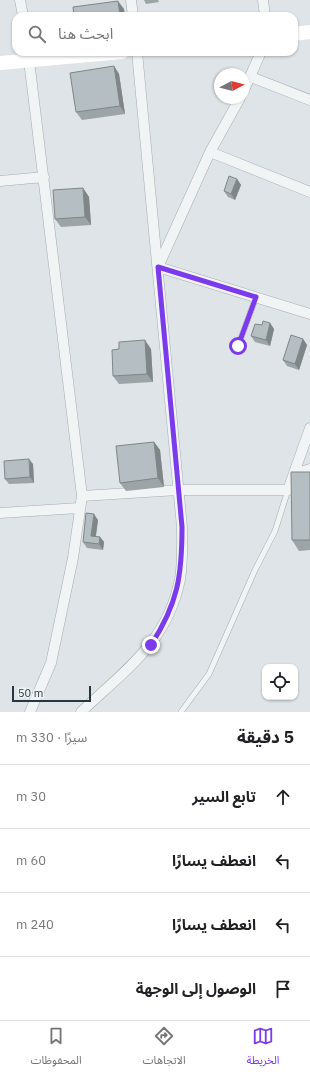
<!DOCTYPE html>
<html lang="ar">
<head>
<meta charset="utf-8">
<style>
	:root { --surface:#fff; --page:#f6f6f6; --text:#202124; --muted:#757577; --line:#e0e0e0; --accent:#7c3aed }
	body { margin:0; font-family:"IBM Plex Sans","Noto Sans Arabic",sans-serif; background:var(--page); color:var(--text); direction:rtl }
	.controls { position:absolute; right:12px; bottom:12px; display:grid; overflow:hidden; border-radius:8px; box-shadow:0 1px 3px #0004 }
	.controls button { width:36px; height:36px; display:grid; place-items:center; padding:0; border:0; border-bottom:1px solid var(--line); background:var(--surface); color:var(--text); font:20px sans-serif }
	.compass { position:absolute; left:214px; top:68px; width:36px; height:36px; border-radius:50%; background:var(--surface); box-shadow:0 1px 3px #0004; rotate:83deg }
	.scale { position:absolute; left:12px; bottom:10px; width:79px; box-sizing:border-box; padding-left:4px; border:2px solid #28373d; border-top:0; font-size:11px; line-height:14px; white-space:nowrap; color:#28373d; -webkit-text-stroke:3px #edf3f4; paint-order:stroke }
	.stop { position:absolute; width:12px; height:12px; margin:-9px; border:3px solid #7c3aed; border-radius:50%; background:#fff }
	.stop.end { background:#7c3aed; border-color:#fff; box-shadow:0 1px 4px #0008 }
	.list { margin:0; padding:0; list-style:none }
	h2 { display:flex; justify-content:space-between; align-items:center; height:52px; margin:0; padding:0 16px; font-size:17px }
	h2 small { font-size:13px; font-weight:400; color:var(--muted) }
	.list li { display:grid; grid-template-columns:26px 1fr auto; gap:12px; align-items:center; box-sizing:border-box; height:64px; padding:0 16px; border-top:1px solid var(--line) }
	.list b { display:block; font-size:15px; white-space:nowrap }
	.list em { font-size:13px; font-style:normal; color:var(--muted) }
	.icon { flex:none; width:22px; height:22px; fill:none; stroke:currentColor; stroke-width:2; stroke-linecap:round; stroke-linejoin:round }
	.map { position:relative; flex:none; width:310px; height:712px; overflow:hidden; direction:ltr }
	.search { position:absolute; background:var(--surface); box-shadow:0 1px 3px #0004; left:12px; right:12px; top:12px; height:44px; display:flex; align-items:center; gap:10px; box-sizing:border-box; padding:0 14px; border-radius:12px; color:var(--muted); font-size:15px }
	.sheet { height:308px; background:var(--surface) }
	nav { display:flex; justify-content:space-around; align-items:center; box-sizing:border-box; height:56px; border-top:1px solid var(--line); background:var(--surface); font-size:11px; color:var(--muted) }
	nav a { display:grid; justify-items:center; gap:2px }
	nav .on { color:var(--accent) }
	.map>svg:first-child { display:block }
</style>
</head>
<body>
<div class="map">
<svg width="310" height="712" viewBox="0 0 310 712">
	<rect width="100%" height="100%" fill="#dee4e7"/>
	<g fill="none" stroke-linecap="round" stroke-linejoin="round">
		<defs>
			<path id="lane" d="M238 346 256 297
				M181 712 209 674 255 570 275 531 288 490"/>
			<path id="street" d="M20 0 23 16
				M131 0 133 16
				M263 0 265 16
				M28 52 82 496 73 558 51 663 30 712
				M251 77 310 100
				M244 90 261 52
				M240 98 210 152 158 267 310 314
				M210 152 310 192
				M0 181 44 177
				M294 474 310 469
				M82 496 178 490H288L310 428
				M0 513 79 508
				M81 712C124 671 168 642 180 579 183 562 182 544 182 527L137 52"/>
		</defs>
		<use href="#lane" stroke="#a4adb1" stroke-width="6"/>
		<use href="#street" stroke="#a4adb1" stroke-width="11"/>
		<use href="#lane" stroke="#f0f4f5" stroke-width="5"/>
		<use href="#street" stroke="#f0f4f5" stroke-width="10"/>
		<path stroke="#fff" stroke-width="14" d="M294 34 310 32
			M0 63 122 52"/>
	</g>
	<path fill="#9ca4a8" d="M144 0H158L159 2 146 4Z
		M114 66 119 74 125 114 82 120 76 112Z
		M237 179 241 185 235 200 228 197 224 191Z
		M83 188 89 197 91 225 61 227 55 219Z
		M270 323 274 329 270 346 255 342 251 336 262 325Z
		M303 339 307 345 299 370 287 366 283 360Z
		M151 349 153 382 119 384 113 376Z
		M154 442 160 450 164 487 126 491 120 483Z
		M33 464 34 483 9 484 5 479Z
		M310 472V550L299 551 292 540Z
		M98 520 96 536 100 537 104 542 103 550 87 548 83 542Z"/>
	<path fill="#7f8688" d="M118 1 124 9 125 16H120Z
		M114 66 119 74 125 114 120 106Z
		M237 179 241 185 235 200 231 194Z
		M83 188 89 197 91 225 85 217Z
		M270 323 274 329 270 346 266 340Z
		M303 339 307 345 299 370 295 364Z
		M145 340 151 349 153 382 147 374Z
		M154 442 160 450 164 487 158 478Z
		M29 459 33 464 34 483 30 477Z
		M94 514 98 520 95 541 91 536Z
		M100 537 104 542 103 550 99 544Z"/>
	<path fill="#b5bfc3" stroke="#7f8688" d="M118 1 120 16H74L73 7Z
		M114 66 120 106 76 112 70 73Z
		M229 176 237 179 231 194 224 191Z
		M83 188 85 217 55 219 53 190Z
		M263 321 270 323 266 340 251 336 255 324 262 325Z
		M291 335 303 339 295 364 283 360Z
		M145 340 147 374 113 376 112 350 119 349V342Z
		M154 442 158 478 120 483 116 446Z
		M29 459 30 477 5 479 4 461Z
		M291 472H310V540H292Z
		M86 513 94 514 91 536 100 537 99 544 83 542Z"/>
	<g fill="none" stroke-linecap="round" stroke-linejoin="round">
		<path stroke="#7c3aed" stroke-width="5" d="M151 645C178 603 182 576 182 527L158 267 256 297 238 346"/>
	</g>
</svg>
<div class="controls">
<button><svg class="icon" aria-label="locate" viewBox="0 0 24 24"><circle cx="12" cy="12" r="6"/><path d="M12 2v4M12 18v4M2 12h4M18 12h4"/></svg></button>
</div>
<svg class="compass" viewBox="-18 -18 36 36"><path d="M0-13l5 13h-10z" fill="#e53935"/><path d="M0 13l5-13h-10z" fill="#757577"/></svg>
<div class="scale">50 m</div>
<div class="stop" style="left:238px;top:346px"></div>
<div class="stop end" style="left:151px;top:645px"></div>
<div class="search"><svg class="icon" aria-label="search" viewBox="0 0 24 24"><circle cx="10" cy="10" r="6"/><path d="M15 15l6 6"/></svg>ابحث هنا</div>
</div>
<section class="sheet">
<h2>5 دقيقة<small>سيرًا · 330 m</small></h2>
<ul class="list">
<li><svg class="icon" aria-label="ahead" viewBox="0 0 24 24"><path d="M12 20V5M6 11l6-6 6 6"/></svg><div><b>تابع السير</b></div><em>30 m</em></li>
<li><svg class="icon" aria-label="left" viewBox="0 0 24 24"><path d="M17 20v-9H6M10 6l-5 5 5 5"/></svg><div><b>انعطف يسارًا</b></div><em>60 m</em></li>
<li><svg class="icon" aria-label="left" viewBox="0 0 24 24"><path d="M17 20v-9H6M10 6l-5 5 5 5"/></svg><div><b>انعطف يسارًا</b></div><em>240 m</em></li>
<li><svg class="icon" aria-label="arrive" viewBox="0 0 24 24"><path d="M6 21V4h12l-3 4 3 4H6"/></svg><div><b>الوصول إلى الوجهة</b></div></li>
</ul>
</section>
<nav>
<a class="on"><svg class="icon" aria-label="map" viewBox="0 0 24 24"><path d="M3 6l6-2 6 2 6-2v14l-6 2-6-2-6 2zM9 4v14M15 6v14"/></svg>الخريطة</a>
<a><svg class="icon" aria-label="directions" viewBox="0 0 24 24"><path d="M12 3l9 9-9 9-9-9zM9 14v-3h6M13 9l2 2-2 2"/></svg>الاتجاهات</a>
<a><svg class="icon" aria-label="saved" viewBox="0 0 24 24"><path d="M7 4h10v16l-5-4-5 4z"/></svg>المحفوظات</a>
</nav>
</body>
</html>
